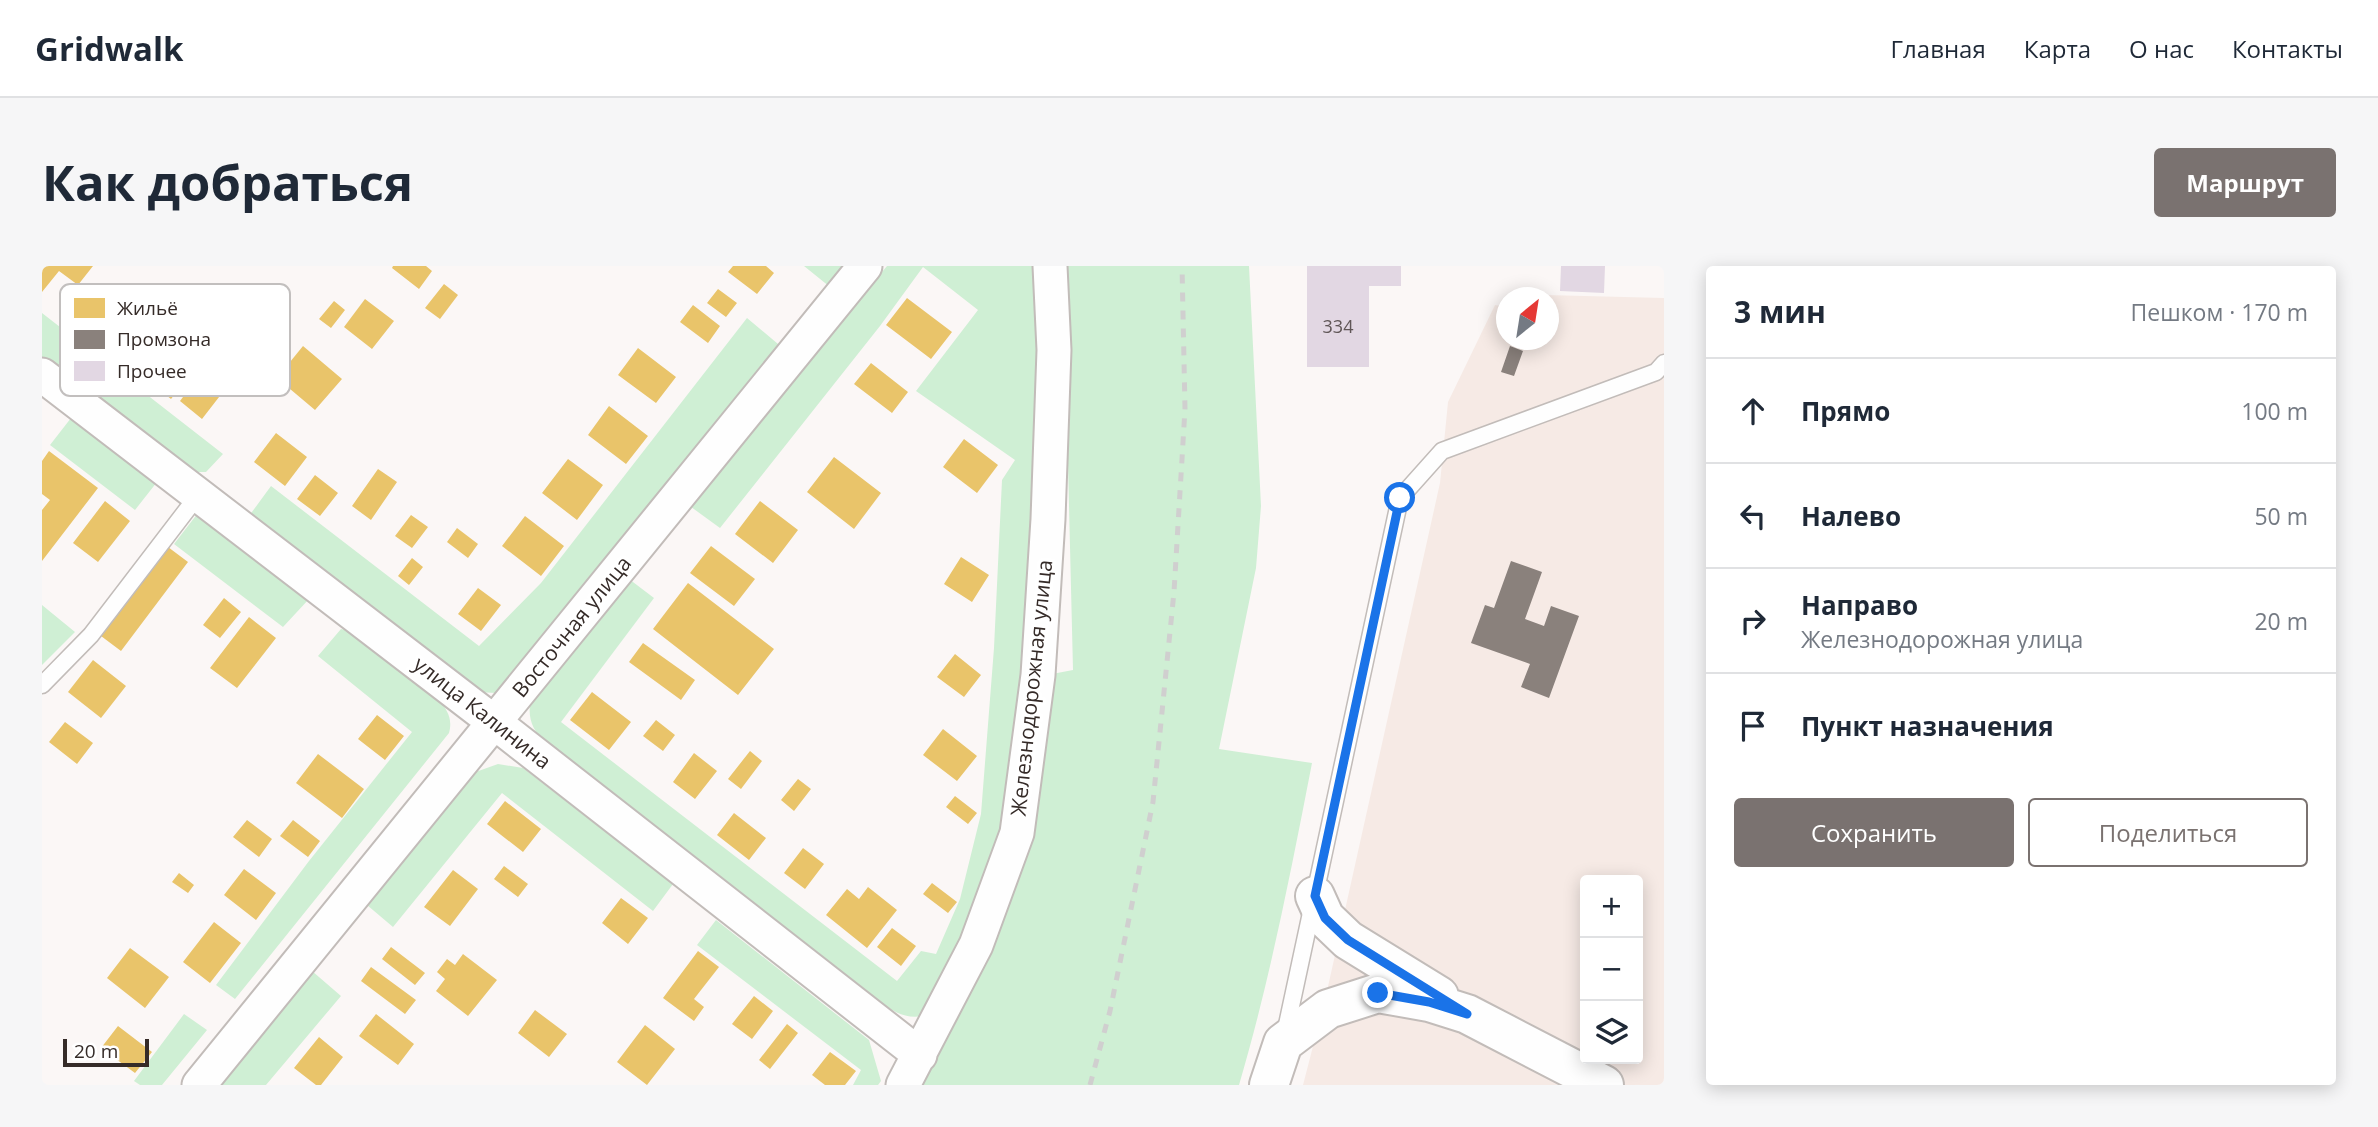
<!DOCTYPE html>
<html lang="ru">
<head>
<meta charset="utf-8">
<style>
	:root { --surface:#fff; --page:#f6f6f7; --text:#1f2937; --muted:#747a83; --line:#e0e1e3; --accent:#7a7270 }
	body { margin:0; font-family:"Open Sans",sans-serif; background:var(--page); color:var(--text) }
	.controls { position:absolute; right:21px; bottom:21px; display:grid; overflow:hidden; border-radius:7px; box-shadow:0 4px 18px #0003 }
	.controls button { width:63px; height:63px; display:grid; place-items:center; padding:0; border:0; border-bottom:2px solid var(--line); background:var(--surface); color:var(--text); font:35px sans-serif }
	.compass { position:absolute; left:1454px; top:21px; width:63px; height:63px; border-radius:50%; background:var(--surface); box-shadow:0 4px 18px #0003; rotate:30deg }
	.scale { position:absolute; left:21px; bottom:18px; width:86px; box-sizing:border-box; padding-left:7px; border:4px solid #352b28; border-top:0; font-size:19px; line-height:24px; white-space:nowrap; color:#352b28; -webkit-text-stroke:5px #fff; paint-order:stroke }
	.stop { position:absolute; width:21px; height:21px; margin:-16px; border:5px solid #1a73e8; border-radius:50%; background:#fff }
	.stop.end { background:#1a73e8; border-color:#fff; box-shadow:0 2px 7px #0008 }
	.list { margin:0; padding:0; list-style:none }
	h2 { display:flex; justify-content:space-between; align-items:center; height:91px; margin:0; padding:0 28px; font-size:30px }
	h2 small { font-size:23px; font-weight:400; color:var(--muted) }
	.list li { display:grid; grid-template-columns:46px 1fr auto; gap:21px; align-items:center; box-sizing:border-box; height:105px; padding:0 28px; border-top:2px solid var(--line) }
	.list b { display:block; font-size:26px; white-space:nowrap }
	.list p { margin:0; font-size:23px; white-space:nowrap; color:var(--muted) }
	.list em { font-size:23px; font-style:normal; color:var(--muted) }
	.actions { display:flex; gap:14px; padding:21px 28px }
	.actions a { flex:1; padding:16px 0; border:2px solid var(--accent); border-radius:7px; text-align:center; font-size:24px; color:var(--accent) }
	.actions .main { background:var(--accent); color:#fff }
	.icon { flex:none; width:38px; height:38px; fill:none; stroke:currentColor; stroke-width:2; stroke-linecap:round; stroke-linejoin:round }
	.map { position:relative; flex:none; width:1622px; height:819px; overflow:hidden; border-radius:7px }
	header { display:flex; align-items:center; gap:42px; box-sizing:border-box; height:98px; padding:0 35px; background:var(--surface); border-bottom:2px solid var(--line) }
	header strong { font-size:33px }
	nav { display:flex; gap:38px; margin-inline-start:auto; font-size:24px }
	.intro { display:flex; align-items:center; justify-content:space-between; box-sizing:border-box; height:168px; padding:0 42px }
	h1 { margin:0; font-size:49px }
	.button { padding:18px 32px; border-radius:7px; background:var(--accent); color:#fff; font-size:24px; font-weight:700 }
	main { display:flex; gap:42px; padding:0 42px }
	aside { flex:1; background:var(--surface); border-radius:7px; box-shadow:0 4px 18px #0003 }
	.map>svg:first-child { display:block }
</style>
</head>
<body>
<header>
<strong>Gridwalk</strong>
<nav><a>Главная</a><a>Карта</a><a>О нас</a><a>Контакты</a></nav>
</header>
<div class="intro"><h1>Как добраться</h1><a class="button">Маршрут</a></div>
<main>
<div class="map">
<svg width="1622" height="819" viewBox="0 0 1622 819">
	<rect width="100%" height="100%" fill="#fbf7f6"/>
	<path fill="#f6eae5" fill-rule="evenodd" d="M1503 29 1622 32V819H1261L1283 734 1398 217 1406 136 1453 39 1464 41V74H1506V32L1502 31ZM1543 614H1596V793H1543Z"/>
	<path fill="#cfefd4" d="M762 0H808L788 21Z
		M845 0H999L1001 51 977 497 948 623 881 750C863 753 852 746 838 736L503 477C492 465 486 455 488 438L587 313 612 332 519 456 855 715 879 685 894 688 918 633 939 548 952 382 960 214 973 194 874 125 936 44 881 1 838 60 678 262 645 238Z
		M1025 0H1207L1219 240 1214 302 1177 483 1270 497C1249 605 1228 714 1197 819H877L1010 408 1031 404 1025 157Z
		M0 47 181 188 164 206H148L0 98Z
		M705 52 742 83 454 427 435 426 207 250 229 220 437 380 499 317Z
		M29 152 115 216 93 244 8 179Z
		M156 247 267 333 241 361 132 278Z
		M0 339 33 366 0 399Z
		M299 363 311 366 396 432C405 444 411 452 407 467L193 733 174 719 267 595 370 466 276 390Z
		M456 498 481 502 631 618 611 645 460 527 351 661 325 639 428 508Z
		M674 654 827 774 839 815 836 819H811L819 804 655 679Z
		M270 705 299 730 224 819H178Z
		M142 748 165 764 120 819H98L92 815Z"/>
	<path fill="#e9c46a" d="M0 0H51L36 19 17 5 0 26Z
		M351 0H384L390 5 377 23 350 2Z
		M691 0H724L732 7 715 28 686 6Z
		M402 18 416 29 398 53 383 42Z
		M676 23 695 37 684 51 665 37Z
		M865 32 910 66 889 93 844 59Z
		M323 33 352 55 330 83 302 61Z
		M292 35 303 44 289 62 277 53Z
		M651 39 678 60 666 77 638 56Z
		M146 42 180 70 129 133 94 105Z
		M261 80 300 113 273 144 235 112Z
		M596 82 634 111 614 137 576 109Z
		M168 95 191 113 160 153 138 135Z
		M829 97 866 126 850 147 812 118Z
		M567 140 606 170 584 198 546 169Z
		M234 167 265 191 243 220 212 196Z
		M922 173 956 199 935 227 901 201Z
		M7 185 56 222 0 295V244L8 234 0 228V195Z
		M792 191 839 227 812 263 765 226Z
		M526 193 561 219 535 254 500 227Z
		M336 203 355 216 329 254 310 240Z
		M273 209 296 227 278 250 255 233Z
		M63 235 88 255 56 296 31 277Z
		M718 235 756 264 731 297 693 268Z
		M369 249 386 261 370 282 353 270Z
		M483 250 522 280 499 310 460 280Z
		M415 262 436 278 426 292 405 276Z
		M669 280 713 313 692 340 648 307Z
		M126 281 146 296 79 385 59 370Z
		M919 291 947 309 930 336 902 318Z
		M370 292 381 301 367 319 356 310Z
		M646 317 732 383 696 429 611 363Z
		M436 322 459 339 439 365 416 348Z
		M182 332 199 346 178 372 161 359Z
		M207 351 234 372 195 422 168 402Z
		M601 377 653 414 639 434 587 396Z
		M913 388 939 409 922 431 895 411Z
		M51 394 84 420 59 452 26 426Z
		M550 426 589 456 567 484 528 454Z
		M335 449 362 470 343 494 316 473Z
		M614 454 633 469 621 485 601 470Z
		M23 456 51 477 35 498 7 476Z
		M901 463 935 490 915 515 881 489Z
		M708 485 720 495 699 523 686 513Z
		M652 487 675 505 653 533 631 516Z
		M276 488 322 523 300 552 254 517Z
		M756 513 769 523 752 545 739 534Z
		M913 530 935 547 926 558 904 541Z
		M463 535 499 563 481 586 445 558Z
		M692 547 724 572 707 594 675 569Z
		M205 554 230 573 217 591 191 571Z
		M251 554 278 575 266 591 238 570Z
		M761 582 782 598 763 623 742 607Z
		M462 600 486 618 476 631 452 613Z
		M202 603 234 627 214 654 182 629Z
		M411 604 436 623 408 660 382 641Z
		M137 607 152 619 146 627 130 616Z
		M890 617 915 636 906 647 881 628Z
		M826 621 855 644 825 682 784 649 805 623 817 633Z
		M579 632 606 652 586 678 560 657Z
		M172 656 199 677 168 717 141 696Z
		M850 662 874 680 859 700 835 681Z
		M349 681 383 707 373 719 340 693Z
		M88 682 127 711 103 742 65 712Z
		M656 685 677 701 652 733 662 741 652 755 621 732Z
		M421 688 455 714 426 750 394 725 403 713 395 706 405 693 413 699Z
		M329 701 374 734 363 748 319 715Z
		M712 730 731 745 710 773 690 758Z
		M493 744 525 768 507 791 476 767Z
		M334 748 372 778 356 799 317 770Z
		M745 758 756 767 728 803 717 794Z
		M603 759 633 783 605 819 575 796Z
		M76 760 110 786 93 807 59 782Z
		M277 771 301 791 279 819H274L252 802Z
		M788 786 814 805 803 819H783L770 809Z"/>
	<path fill="#8a817c" d="M1468 80 1481 85 1472 110 1459 106Z
		M1469 295 1500 306 1483 353 1502 360 1509 340 1537 350 1507 432 1479 421 1488 398 1429 377 1443 339 1452 342Z"/>
	<path fill="#e2d7e3" d="M1265 0H1359V20H1327V101H1265Z
		M1519 0H1563L1562 27 1518 25Z"/>
	<g fill="none" stroke-linecap="round" stroke-linejoin="round">
		<defs>
			<path id="lane" d="M0 419 49 369 157 228
				M1243 768 1358 232 1400 185 1614 106 1622 97"/>
			<path id="street" d="M0 109 452 456 878 789
				M157 819 823 0
				M861 819 934 679 975 567 996 409 1006 253 1012 84 1008 0"/>
			<path id="secondary" d="M1273 630 1283 652 1306 674 1397 730
				M1227 819 1241 777 1286 743 1336 727 1387 736 1425 748 1562 819"/>
		</defs>
		<use href="#lane" stroke="#c2bcb9" stroke-width="19"/>
		<use href="#street" stroke="#c2bcb9" stroke-width="37"/>
		<use href="#secondary" stroke="#c2bcb9" stroke-width="42"/>
		<use href="#lane" stroke="#fefefe" stroke-width="16"/>
		<use href="#street" stroke="#fefefe" stroke-width="33"/>
		<use href="#secondary" stroke="#fefefe" stroke-width="38"/>
		<path stroke="#d0cfcf" stroke-width="5" stroke-dasharray="9 9" stroke-linecap="butt" d="M1048 819 1068 745 1111 536 1132 326 1143 143 1140 0"/>
	</g>
	<g fill="none" stroke-linecap="round" stroke-linejoin="round">
		<path stroke="#1a73e8" stroke-width="9" d="M1336 727 1387 736 1425 748 1306 674 1283 652 1273 630 1358 232"/>
	</g>
	<g text-anchor="middle" stroke-width="7" stroke-linejoin="round" paint-order="stroke">
		<g font-size="18" fill="#605657">
			<text x="1296" y="67">334</text>
		</g>
		<g font-size="21" fill="#352b28" stroke="#fff">
			<text transform="translate(530 361) rotate(-51)" y="7">Восточная улица</text>
			<text transform="translate(990 422) rotate(-84)" y="7">Железнодорожная улица</text>
			<text transform="translate(440 447) rotate(38)" y="7">улица Калинина</text>
		</g>
	</g>
	<rect x="18" y="18" width="230" height="112" rx="10" fill="#fff" stroke="#c2bfbe" stroke-width="2"/>
	<rect x="32" y="32" width="31" height="20" fill="#e9c46a"/>
	<rect x="32" y="64" width="31" height="19" fill="#8a817c"/>
	<rect x="32" y="95" width="31" height="20" fill="#e2d7e3"/>
	<g font-size="19" fill="#352b28">
		<text x="75" y="49">Жильё</text>
		<text x="75" y="80">Промзона</text>
		<text x="75" y="112">Прочее</text>
	</g>
</svg>
<div class="controls">
<button>+</button>
<button>−</button>
<button><svg class="icon" aria-label="layers" viewBox="0 0 24 24"><path d="M12 4l9 5-9 5-9-5zM3 14l9 5 9-5"/></svg></button>
</div>
<svg class="compass" viewBox="-18 -18 36 36"><path d="M0-13l5 13h-10z" fill="#e53935"/><path d="M0 13l5-13h-10z" fill="#747a83"/></svg>
<div class="scale">20 m</div>
<div class="stop" style="left:1358px;top:232px"></div>
<div class="stop end" style="left:1336px;top:727px"></div>
</div>
<aside>
<h2>3 мин<small>Пешком · 170 m</small></h2>
<ul class="list">
<li><svg class="icon" aria-label="ahead" viewBox="0 0 24 24"><path d="M12 20V5M6 11l6-6 6 6"/></svg><div><b>Прямо</b></div><em>100 m</em></li>
<li><svg class="icon" aria-label="left" viewBox="0 0 24 24"><path d="M17 20v-9H6M10 6l-5 5 5 5"/></svg><div><b>Налево</b></div><em>50 m</em></li>
<li><svg class="icon" aria-label="right" viewBox="0 0 24 24"><path d="M7 20v-9h11M14 6l5 5-5 5"/></svg><div><b>Направо</b><p>Железнодорожная улица</p></div><em>20 m</em></li>
<li><svg class="icon" aria-label="arrive" viewBox="0 0 24 24"><path d="M6 21V4h12l-3 4 3 4H6"/></svg><div><b>Пункт назначения</b></div></li>
</ul>
<div class="actions"><a class="main">Сохранить</a><a>Поделиться</a></div>
</aside>
</main>
</body>
</html>
